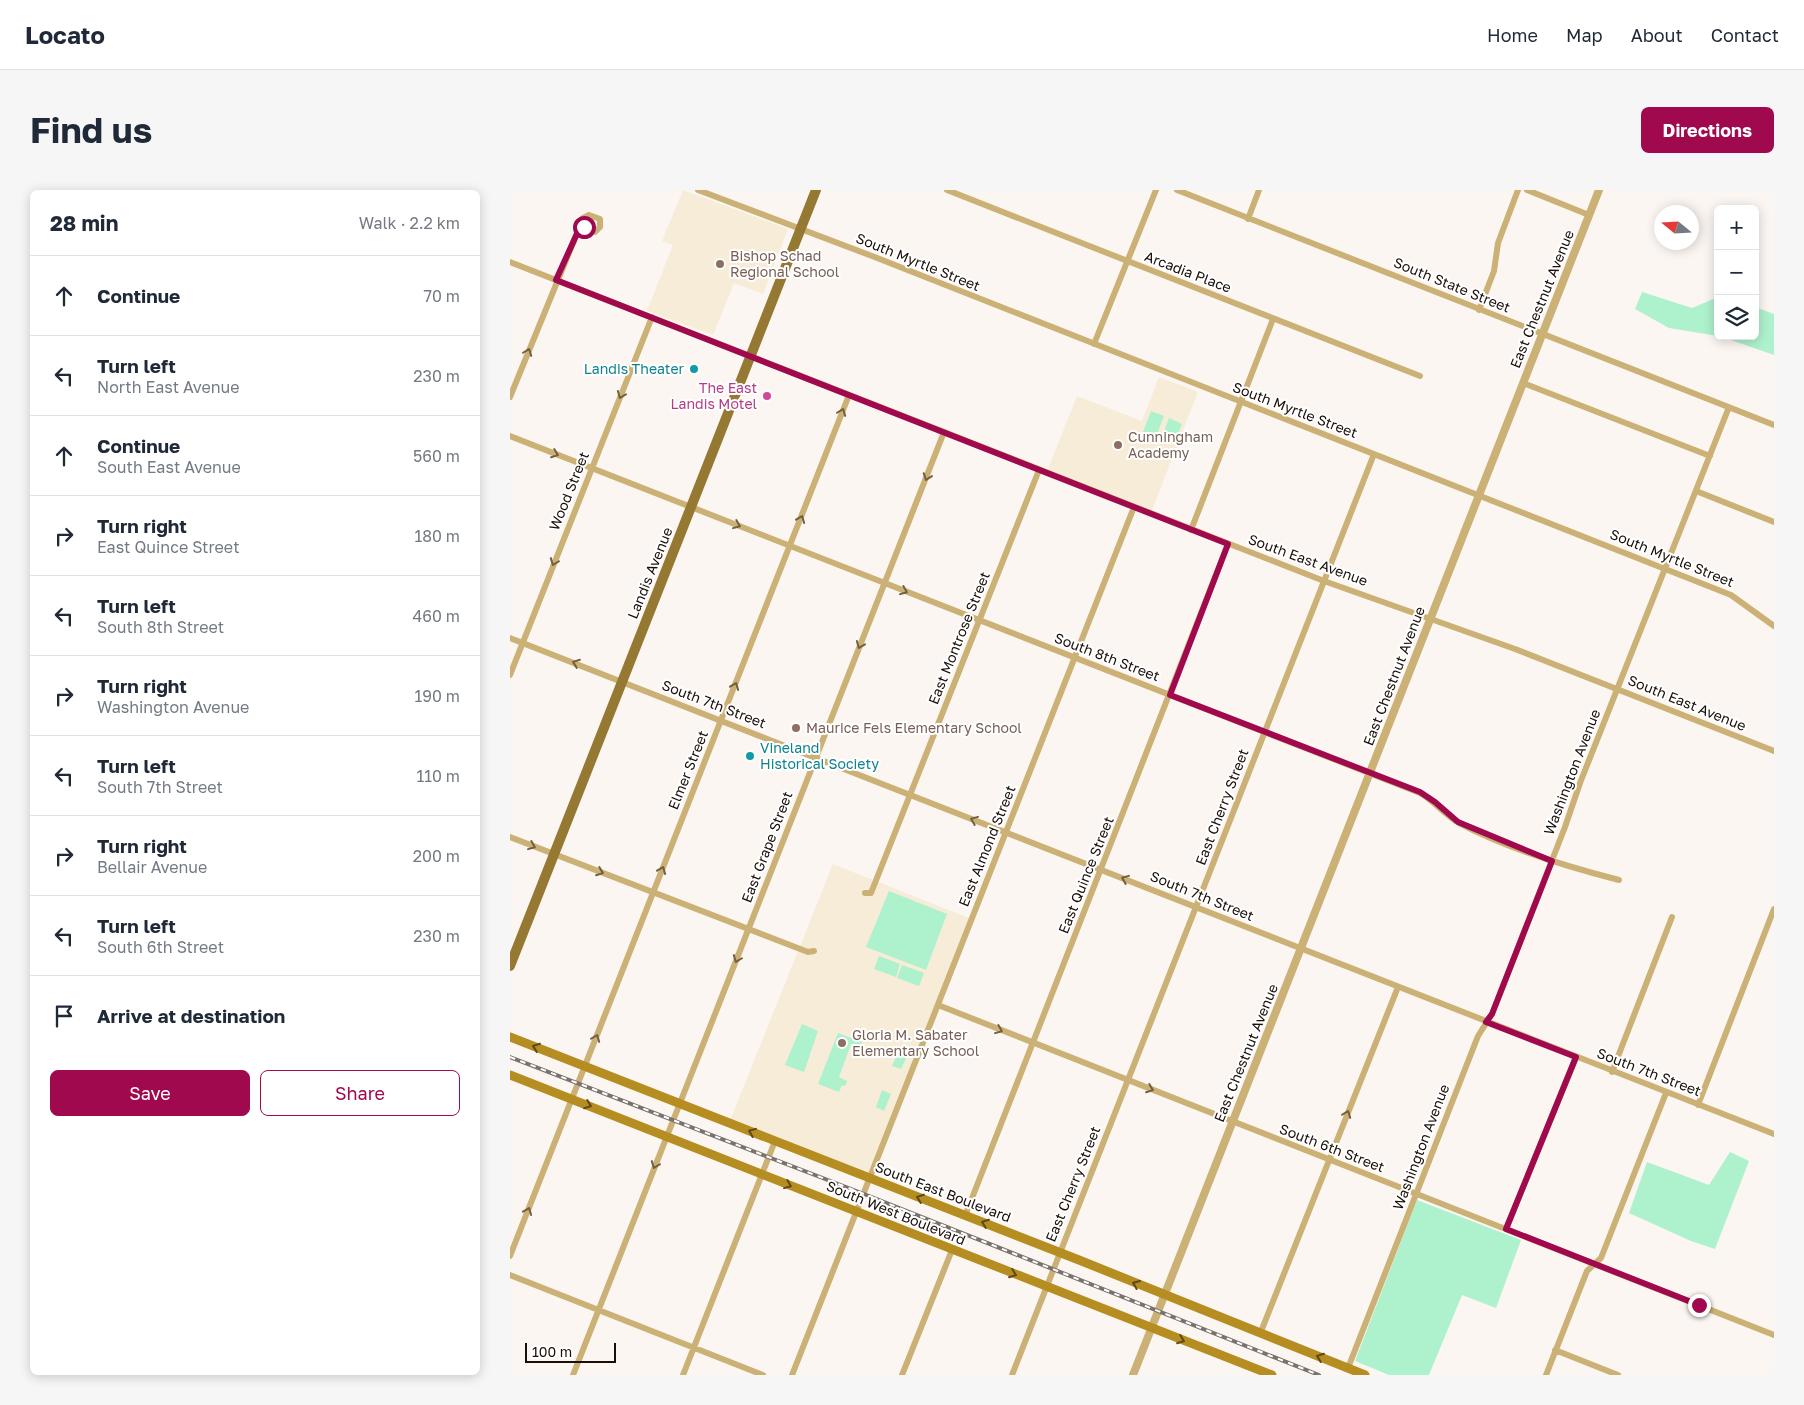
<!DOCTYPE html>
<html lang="en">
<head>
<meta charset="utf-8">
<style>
	:root { --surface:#fff; --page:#f6f6f7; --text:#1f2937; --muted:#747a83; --line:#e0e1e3; --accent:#a0094d }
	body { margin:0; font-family:"Golos Text",sans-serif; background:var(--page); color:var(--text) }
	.controls { position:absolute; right:15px; top:15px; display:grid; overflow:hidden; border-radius:8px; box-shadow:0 2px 12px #0003 }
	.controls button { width:45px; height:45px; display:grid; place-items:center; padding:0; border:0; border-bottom:1px solid var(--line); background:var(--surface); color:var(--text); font:25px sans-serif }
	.compass { position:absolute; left:1144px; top:15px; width:45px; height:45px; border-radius:50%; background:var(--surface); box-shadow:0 2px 12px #0003; rotate:288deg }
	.scale { position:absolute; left:15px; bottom:12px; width:91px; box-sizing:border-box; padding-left:5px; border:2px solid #190f09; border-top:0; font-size:14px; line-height:18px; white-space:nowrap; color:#190f09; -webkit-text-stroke:4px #fff; paint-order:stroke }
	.stop { position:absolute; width:15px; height:15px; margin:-11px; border:4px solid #a0094d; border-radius:50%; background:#fff }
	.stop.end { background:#a0094d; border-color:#fff; box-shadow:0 1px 5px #0008 }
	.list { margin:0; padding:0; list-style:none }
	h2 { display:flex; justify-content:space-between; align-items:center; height:65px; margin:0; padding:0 20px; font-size:21px }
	h2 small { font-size:16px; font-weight:400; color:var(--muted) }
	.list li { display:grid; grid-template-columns:32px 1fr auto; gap:15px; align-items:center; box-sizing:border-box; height:80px; padding:0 20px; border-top:1px solid var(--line) }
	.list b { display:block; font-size:19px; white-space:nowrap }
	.list p { margin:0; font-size:16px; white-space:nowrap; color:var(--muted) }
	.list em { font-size:16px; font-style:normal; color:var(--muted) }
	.actions { display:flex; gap:10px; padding:15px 20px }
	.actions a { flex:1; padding:11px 0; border:1px solid var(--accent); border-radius:8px; text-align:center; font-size:18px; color:var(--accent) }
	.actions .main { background:var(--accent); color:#fff }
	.icon { flex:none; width:28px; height:28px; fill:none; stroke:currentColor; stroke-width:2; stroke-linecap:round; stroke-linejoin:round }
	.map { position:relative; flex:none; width:1264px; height:1185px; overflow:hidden; border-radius:8px }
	header { display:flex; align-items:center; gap:30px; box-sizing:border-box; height:70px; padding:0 25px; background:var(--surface); border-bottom:1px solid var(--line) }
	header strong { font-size:24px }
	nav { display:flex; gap:28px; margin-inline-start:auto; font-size:18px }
	.intro { display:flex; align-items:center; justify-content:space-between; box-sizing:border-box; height:120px; padding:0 30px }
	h1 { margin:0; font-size:35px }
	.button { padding:12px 22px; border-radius:8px; background:var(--accent); color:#fff; font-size:18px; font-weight:700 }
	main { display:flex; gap:30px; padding:0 30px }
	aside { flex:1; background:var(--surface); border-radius:8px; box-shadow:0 2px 12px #0003 }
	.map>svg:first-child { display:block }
</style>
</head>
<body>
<header>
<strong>Locato</strong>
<nav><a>Home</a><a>Map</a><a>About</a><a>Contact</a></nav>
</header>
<div class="intro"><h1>Find us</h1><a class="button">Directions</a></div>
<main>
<aside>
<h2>28 min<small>Walk · 2.2 km</small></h2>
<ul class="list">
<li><svg class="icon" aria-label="ahead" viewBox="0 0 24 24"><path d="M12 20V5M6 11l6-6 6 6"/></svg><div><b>Continue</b></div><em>70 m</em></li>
<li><svg class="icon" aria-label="left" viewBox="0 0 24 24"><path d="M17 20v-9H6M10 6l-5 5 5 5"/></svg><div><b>Turn left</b><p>North East Avenue</p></div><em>230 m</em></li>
<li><svg class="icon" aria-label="ahead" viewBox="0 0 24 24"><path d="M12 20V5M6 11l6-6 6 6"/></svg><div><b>Continue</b><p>South East Avenue</p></div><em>560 m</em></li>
<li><svg class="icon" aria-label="right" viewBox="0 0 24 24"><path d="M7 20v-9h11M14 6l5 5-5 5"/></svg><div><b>Turn right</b><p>East Quince Street</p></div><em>180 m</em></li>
<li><svg class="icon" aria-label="left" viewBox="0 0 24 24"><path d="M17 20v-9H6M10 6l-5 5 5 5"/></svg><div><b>Turn left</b><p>South 8th Street</p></div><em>460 m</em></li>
<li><svg class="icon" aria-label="right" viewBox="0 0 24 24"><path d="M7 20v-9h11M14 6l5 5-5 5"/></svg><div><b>Turn right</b><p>Washington Avenue</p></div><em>190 m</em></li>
<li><svg class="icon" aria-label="left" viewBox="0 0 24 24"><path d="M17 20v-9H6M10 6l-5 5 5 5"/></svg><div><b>Turn left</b><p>South 7th Street</p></div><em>110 m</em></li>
<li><svg class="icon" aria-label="right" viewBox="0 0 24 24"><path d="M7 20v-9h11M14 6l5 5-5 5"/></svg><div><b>Turn right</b><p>Bellair Avenue</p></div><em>200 m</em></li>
<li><svg class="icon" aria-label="left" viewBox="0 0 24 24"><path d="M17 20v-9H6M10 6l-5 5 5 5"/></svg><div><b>Turn left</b><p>South 6th Street</p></div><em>230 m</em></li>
<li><svg class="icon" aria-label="arrive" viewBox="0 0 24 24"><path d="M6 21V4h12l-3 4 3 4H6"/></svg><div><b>Arrive at destination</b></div></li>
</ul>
<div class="actions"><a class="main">Save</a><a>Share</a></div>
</aside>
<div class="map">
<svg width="1264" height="1185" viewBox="0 0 1264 1185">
	<rect width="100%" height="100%" fill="#fcf6f2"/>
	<path fill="#f6ecd7" d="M173 0 278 39 253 104 224 93 203 145 137 121 163 55 152 51Z
		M649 187 688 202 642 320 538 279 567 206 632 231Z
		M323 674 461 729 360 989 219 933Z"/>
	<path fill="#aef1cd" d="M1132 102 1182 118 1208 107V146L1159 138 1125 119Z
		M1245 117 1264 124V165L1209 146H1245Z
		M641 221 654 226 646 247 633 242Z
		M659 228 672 234 664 254 651 249Z
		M379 701 437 724 416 780 356 757Z
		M369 766 390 774 386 787 364 779Z
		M392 775 414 783 409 796 387 788Z
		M292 834 308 841 294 882 275 875Z
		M328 843 352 852 350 857 341 854 329 887 337 891 335 896 332 895 329 902 308 894Z
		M390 858 399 862 391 879 382 876Z
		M372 900 381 904 374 921 366 917Z
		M1220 962 1239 971 1205 1059 1181 1051 1119 1023 1137 972 1199 995Z
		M907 1010 1011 1050 986 1118 952 1105 919 1185H879L845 1171Z"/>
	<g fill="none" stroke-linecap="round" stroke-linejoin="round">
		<path stroke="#cbb175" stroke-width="6" d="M188 0 362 66 1221 405 1264 436
			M437 0 910 186
			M667 0 1264 235
			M1017 0 1079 25
			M738 29 749 0
			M0 72 814 391 1005 459 1264 561
			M969 120 984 81 988 53 1008 0
			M584 154 646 0
			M1013 193 1200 266
			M0 207 68 41 70 37 85 42 90 37V29L79 25 73 28 70 37
			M0 246 910 603C924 611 935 625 949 633 996 658 1058 677 1109 690
			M1186 301 1264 332
			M681 340 763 129
			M0 448 1264 944
			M0 485 142 127
			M0 647 298 762 304 761
			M355 703H361L529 280
			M428 815 1264 1145
			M1102 882 1162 727
			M1188 915 1264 719
			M455 1026 718 354
			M996 1039 1066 867
			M0 1066 339 205
			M0 1085 253 1185
			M750 1144 888 797
			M1045 1160 1108 1185
			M838 1178 968 846 982 824 1055 637 1070 593 1219 217
			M63 1185 434 242
			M173 1185 265 951
			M282 1185 624 317
			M392 1185 442 1060
			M502 1185 864 264
			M1036 1185 1077 1081 1091 1068 1156 903"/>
		<path stroke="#cbb175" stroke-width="8" d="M623 1185 1089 0"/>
		<path stroke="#b58d20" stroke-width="9" d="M0 847 569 1070 855 1185
			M0 885 762 1185"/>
		<path stroke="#957832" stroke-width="10" d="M0 776 306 0"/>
		<defs>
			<path id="rail" d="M0 867 354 1004 809 1185"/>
		</defs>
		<use href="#rail" stroke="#7a726c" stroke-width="4"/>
		<use href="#rail" stroke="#fff" stroke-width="2" stroke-dasharray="5.5" stroke-linecap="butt"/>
	</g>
	<defs><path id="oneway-chevron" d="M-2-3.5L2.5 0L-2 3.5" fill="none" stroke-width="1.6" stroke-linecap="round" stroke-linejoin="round" transform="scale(1.25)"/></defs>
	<g stroke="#72603f">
		<use href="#oneway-chevron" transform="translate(18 162) rotate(-69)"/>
		<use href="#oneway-chevron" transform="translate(111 205) rotate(112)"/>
		<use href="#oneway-chevron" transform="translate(332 222) rotate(-69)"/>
		<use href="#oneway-chevron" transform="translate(45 264) rotate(21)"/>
		<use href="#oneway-chevron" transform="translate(417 287) rotate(110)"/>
		<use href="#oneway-chevron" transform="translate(291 329) rotate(-68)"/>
		<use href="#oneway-chevron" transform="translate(227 335) rotate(22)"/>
		<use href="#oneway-chevron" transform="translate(44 372) rotate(111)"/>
		<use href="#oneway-chevron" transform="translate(394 401) rotate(22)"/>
		<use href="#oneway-chevron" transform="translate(350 455) rotate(112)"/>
		<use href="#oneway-chevron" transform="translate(66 473) rotate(-159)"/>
		<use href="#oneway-chevron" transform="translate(225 496) rotate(-68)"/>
		<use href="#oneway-chevron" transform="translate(464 630) rotate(-158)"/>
		<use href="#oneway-chevron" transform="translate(22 656) rotate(22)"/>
		<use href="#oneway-chevron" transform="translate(152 680) rotate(-68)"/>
		<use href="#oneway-chevron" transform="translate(90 682) rotate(21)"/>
		<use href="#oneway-chevron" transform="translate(615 689) rotate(-158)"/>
		<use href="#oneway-chevron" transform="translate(227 769) rotate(111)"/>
		<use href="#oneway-chevron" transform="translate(489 840) rotate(22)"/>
		<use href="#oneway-chevron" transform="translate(86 848) rotate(-69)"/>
		<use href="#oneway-chevron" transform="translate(640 899) rotate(21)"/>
		<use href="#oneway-chevron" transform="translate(837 924) rotate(-69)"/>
		<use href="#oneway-chevron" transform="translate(145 975) rotate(111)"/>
		<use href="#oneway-chevron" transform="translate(18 1021) rotate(-68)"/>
	</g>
	<g stroke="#5f4813">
		<use href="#oneway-chevron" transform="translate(26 857) rotate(-159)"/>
		<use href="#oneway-chevron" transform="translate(78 915) rotate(21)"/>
		<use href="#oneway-chevron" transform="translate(242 942) rotate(-158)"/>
		<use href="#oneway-chevron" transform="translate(278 995) rotate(22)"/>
		<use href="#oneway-chevron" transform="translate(410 1008) rotate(-159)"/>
		<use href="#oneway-chevron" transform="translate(475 1033) rotate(-159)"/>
		<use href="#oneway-chevron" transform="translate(503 1084) rotate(21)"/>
		<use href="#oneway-chevron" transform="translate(626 1094) rotate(-157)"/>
		<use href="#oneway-chevron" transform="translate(671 1150) rotate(21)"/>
		<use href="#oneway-chevron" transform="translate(810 1167) rotate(-159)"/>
	</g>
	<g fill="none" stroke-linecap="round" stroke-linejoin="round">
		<path stroke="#a0094d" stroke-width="6" d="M74 37H70L46 90 718 354 660 505 910 602 925 612 948 632 1042 671 982 824 976 832 1066 867 996 1039 1189 1115"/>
	</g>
	<g fill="#8d6e63" stroke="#fff" stroke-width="2">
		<circle cx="210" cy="74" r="5"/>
		<circle cx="608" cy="255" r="5"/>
		<circle cx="286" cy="538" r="5"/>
		<circle cx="332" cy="853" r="5"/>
	</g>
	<g fill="#0f9aa8" stroke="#fff" stroke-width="2">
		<circle cx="184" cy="179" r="5"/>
		<circle cx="240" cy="566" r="5"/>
	</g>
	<circle fill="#d1479c" stroke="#fff" stroke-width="2" cx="257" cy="206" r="5"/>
	<g text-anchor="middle" stroke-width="4" stroke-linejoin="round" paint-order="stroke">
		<g font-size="14" fill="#785e54" stroke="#fff" text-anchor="start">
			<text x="220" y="71">Bishop Schad<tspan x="220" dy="16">Regional School</tspan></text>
			<text x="618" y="252">Cunningham<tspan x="618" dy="16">Academy</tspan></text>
			<text x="296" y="543">Maurice Fels Elementary School</text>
			<text x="342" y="850">Gloria M. Sabater<tspan x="342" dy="16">Elementary School</tspan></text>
		</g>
		<g font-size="14" fill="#190f09" stroke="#fff">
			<text transform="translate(408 72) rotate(22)" y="5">South Myrtle Street</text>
			<text transform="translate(678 82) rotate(21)" y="5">Arcadia Place</text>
			<text transform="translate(942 95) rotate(22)" y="5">South State Street</text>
			<text transform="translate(1032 109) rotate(-68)" y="5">East Chestnut Avenue</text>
			<text transform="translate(785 220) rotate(21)" y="5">South Myrtle Street</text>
			<text transform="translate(59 301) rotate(-68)" y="5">Wood Street</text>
			<text transform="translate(1162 368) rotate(22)" y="5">South Myrtle Street</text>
			<text transform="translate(798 370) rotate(20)" y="5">South East Avenue</text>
			<text transform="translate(140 383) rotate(-68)" y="5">Landis Avenue</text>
			<text transform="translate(449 448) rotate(-68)" y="5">East Montrose Street</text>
			<text transform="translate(597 467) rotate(21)" y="5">South 8th Street</text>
			<text transform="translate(884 486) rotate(-69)" y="5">East Chestnut Avenue</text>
			<text transform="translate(1177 513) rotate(22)" y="5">South East Avenue</text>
			<text transform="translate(204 514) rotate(21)" y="5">South 7th Street</text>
			<text transform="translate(178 580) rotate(-68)" y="5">Elmer Street</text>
			<text transform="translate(1062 582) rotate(-69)" y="5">Washington Avenue</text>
			<text transform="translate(712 617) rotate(-69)" y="5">East Cherry Street</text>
			<text transform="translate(477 656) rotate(-68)" y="5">East Almond Street</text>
			<text transform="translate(257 657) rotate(-69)" y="5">East Grape Street</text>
			<text transform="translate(576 685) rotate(-68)" y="5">East Quince Street</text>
			<text transform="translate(692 706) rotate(22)" y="5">South 7th Street</text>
			<text transform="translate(736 863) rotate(-68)" y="5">East Chestnut Avenue</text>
			<text transform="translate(1139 882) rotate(21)" y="5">South 7th Street</text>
			<text transform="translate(911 957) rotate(-69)" y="5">Washington Avenue</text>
			<text transform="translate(822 958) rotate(21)" y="5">South 6th Street</text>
			<text transform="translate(563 994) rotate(-68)" y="5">East Cherry Street</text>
			<text transform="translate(433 1002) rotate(21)" y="5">South East Boulevard</text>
			<text transform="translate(386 1023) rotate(22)" y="5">South West Boulevard</text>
		</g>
		<g font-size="14" fill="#0d838f" stroke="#fff" text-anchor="end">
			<text x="174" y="184">Landis Theater</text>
			<text x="250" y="563" text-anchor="start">Vineland<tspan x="250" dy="16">Historical Society</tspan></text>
		</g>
		<g font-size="14" fill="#b23c85" stroke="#fff" text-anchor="end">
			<text x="247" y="203">The East<tspan x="247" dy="16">Landis Motel</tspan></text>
		</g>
	</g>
</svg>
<div class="controls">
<button>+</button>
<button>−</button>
<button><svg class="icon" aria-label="layers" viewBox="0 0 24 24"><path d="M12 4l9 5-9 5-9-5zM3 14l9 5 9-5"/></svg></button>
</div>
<svg class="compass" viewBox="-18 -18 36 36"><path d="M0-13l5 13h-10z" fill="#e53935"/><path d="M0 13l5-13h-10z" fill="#747a83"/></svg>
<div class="scale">100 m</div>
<div class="stop" style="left:74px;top:37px"></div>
<div class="stop end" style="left:1189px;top:1115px"></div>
</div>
</main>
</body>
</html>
